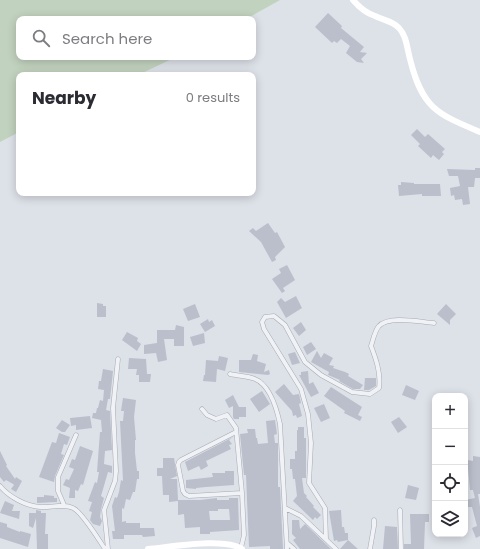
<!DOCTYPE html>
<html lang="en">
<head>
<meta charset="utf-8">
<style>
	:root { --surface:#fff; --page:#f7f7f7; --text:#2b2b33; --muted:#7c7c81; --line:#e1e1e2 }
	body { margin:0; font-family:Poppins,sans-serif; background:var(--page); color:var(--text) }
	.controls { position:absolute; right:12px; bottom:12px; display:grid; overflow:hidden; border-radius:8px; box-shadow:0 2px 10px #0003 }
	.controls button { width:36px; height:36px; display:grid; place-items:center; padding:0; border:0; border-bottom:1px solid var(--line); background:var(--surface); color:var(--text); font:20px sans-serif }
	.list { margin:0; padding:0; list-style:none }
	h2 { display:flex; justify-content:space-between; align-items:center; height:52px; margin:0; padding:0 16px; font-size:17px }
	h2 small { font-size:13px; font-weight:400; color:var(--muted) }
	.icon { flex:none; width:22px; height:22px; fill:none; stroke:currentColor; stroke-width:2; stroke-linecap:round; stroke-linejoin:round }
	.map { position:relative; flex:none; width:480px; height:549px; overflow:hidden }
	.search { position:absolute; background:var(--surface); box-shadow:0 2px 10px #0003; left:16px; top:16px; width:240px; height:44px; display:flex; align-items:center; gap:10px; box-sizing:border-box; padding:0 14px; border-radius:8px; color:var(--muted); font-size:15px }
	.panel { position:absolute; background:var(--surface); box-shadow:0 2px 10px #0003; left:16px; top:72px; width:240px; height:124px; border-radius:8px }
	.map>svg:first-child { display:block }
</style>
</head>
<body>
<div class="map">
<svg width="480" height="549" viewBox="0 0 480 549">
	<rect width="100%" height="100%" fill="#dde1e8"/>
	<path fill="#c1d2be" d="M0 0H280L246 19H19V57H176L138 75H19V132L0 142Z"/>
	<path fill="#babfcb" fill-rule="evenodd" d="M328 13 342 26 341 28 364 47 360 52 367 53 361 59 364 63 357 62 346 53 350 46 341 39 337 43 334 41 332 43 315 27Z
		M417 129 425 137 428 134 445 149 442 152 444 154 439 160 433 155 431 158 418 146 420 144 411 135Z
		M475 168H480V178H475L474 187H468L470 204 463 205 462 199 455 200 454 195 451 196 450 188 460 186 458 176H449L447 169 475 170Z
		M401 182 414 183V184H440L441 196H422V194L399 196 398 185H401Z
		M268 223 275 233 277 232 285 247 275 257 276 260 272 262 261 242 249 231 253 228 256 231Z
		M287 265 295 280 283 288 285 291 282 293 272 279 281 273 279 269Z
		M296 296 302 308 286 318 277 302 281 298 285 302Z
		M97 303 103 304V306H106V317H97Z
		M195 304 200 317 188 321 183 309Z
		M446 304 456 314 450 320V325L437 314Z
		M208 319 209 322 212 320 215 326 205 332 200 324Z
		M301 322 306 330 299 336 293 328Z
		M176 325 184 327V346H174V339H164L167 360 158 362 156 353 144 354V345L157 343V330H175Z
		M127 332 138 338 137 341 141 344 137 351 122 340Z
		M204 333 205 343 193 346 190 337Z
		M311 342 316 349 307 355 303 347Z
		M317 351 321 358 324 353 333 358 329 365 334 366 333 368 345 372 349 374 348 376 363 385 360 389H353L339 381 340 380 328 375 329 372 311 362Z
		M295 352 300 363 292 365 288 354Z
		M253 354 258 355 257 361 266 364 264 372 269 370 270 374 268 375 239 372V360H251Z
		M219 356 228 358 225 371 217 369 216 382 203 381 204 375H205L206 360 218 361Z
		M129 358 146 359 147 374H151L150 382H139V375H136L137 369H128Z
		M103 369 113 371 110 399H108L106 410 110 411 112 450 105 451 104 464 112 466V473L108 472 101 496 104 498 101 509 100 517 102 521 100 526 93 524 90 520 92 512 89 511 92 502 88 501 95 482 97 483 99 472H97L100 432H102L101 420 92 418 93 413H96L97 408H98L100 400 103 401 104 390 98 389 99 381H101Z
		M308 371 309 384 313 382 319 393 311 397 299 375H301V372Z
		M365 378H376V386L369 390H364Z
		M284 384 293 395 299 394 301 403 299 404 302 416 297 418 296 415 293 416 292 411 275 392Z
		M406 385 419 391 415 400 402 395Z
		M331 387 362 407 358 415 362 417 360 421 344 413 345 411 324 396Z
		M262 391 270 404 259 412 250 399Z
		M233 395 239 407H246V417H239V419H234L233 417V406L229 408 225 400Z
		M123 398 136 400 134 417 136 440H135V453L137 471H139V479H137L135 492H133L130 500 126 499 124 509 122 508V522L126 521V523H140V528H154L155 536 143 537 142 535H124V539H113L112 531H115L112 506 115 497 117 498 119 492 121 480 123 481 120 421H123L124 411H121Z
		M324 404 330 418 321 422 314 408Z
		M90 416 92 428 76 430V425L71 426 70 418Z
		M399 417 407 427 398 433 391 422Z
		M62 420 70 425 65 432H62L56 428Z
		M275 420 277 434 274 435 275 443H278V487H280L283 549H270V546L249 547 246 475H244L240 434 248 433 247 429H255L256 438H257L258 444 268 443 266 421Z
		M298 427H304V438H306V478H302L304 493 307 496 306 497 314 506 313 507 321 515 317 519 315 517 313 520 293 501 297 496 295 479H293L292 469H290V459H295V451H297V430H298Z
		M59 433 70 437 67 445 64 444 61 454 64 455 55 476 54 482 39 477 52 442 56 443Z
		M233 437 229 440 232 444 229 445 231 449 206 461 208 466 201 470 199 466 188 471 185 462Z
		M80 446 93 451 83 485 81 484 78 491 75 490V498H69L70 488 63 485 66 479 69 480 74 469 69 467 72 459 75 460Z
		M0 451 7 465 6 466 15 479 16 477 22 481 16 492 11 489 14 485 13 484 6 480 4 482 0 477Z
		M473 456 480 457V494H478L480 507V536L476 538 472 528 477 526 472 507H466L465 500 475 498 473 490H470L468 469V460L473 461Z
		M163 458H174L177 476 170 479H177L178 500H200L217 498V500H229V498H238L239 530 210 532V534H200V527L185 528 184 514 178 515V501L169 502V495H163L162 476H157V468H163ZM218 509H229L230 520H210L209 511H218Z
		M225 471H234V485L206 487 196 488V489L186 488V480L213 477 212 473H225Z
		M408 485 419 488 416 500 405 498Z
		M44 495 54 496V498H57V502L37 503V497H44Z
		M5 501 14 505 12 511H20L19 519 0 513Z
		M36 510 41 511V513H46L45 534H48V549H37L36 518 33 528 29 526V513H36Z
		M341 510 342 527H344L345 533H348V540L358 549H340L348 540 338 542 337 540 334 541 329 511Z
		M410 514H429V522H425L424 549H404V544H411Z
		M292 520H299L300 529 305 524 331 549H300L293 540 296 538 292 534Z
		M0 522 7 524V527L20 532V531L31 534 28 547 0 538Z
		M385 526 397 527 398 549H383Z"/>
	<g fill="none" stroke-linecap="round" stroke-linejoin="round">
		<defs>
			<path id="street" d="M230 374C238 376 248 376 255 379 270 385 277 410 280 424L287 549
				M202 409 207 415 216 419 227 415 236 428 242 493 244 535 241 548
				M236 432 181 460 179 462 178 465 183 491 185 494 189 496 242 493
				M0 486C9 497 26 506 40 507 51 508 63 503 73 508 82 512 99 540 105 549
				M64 505 58 491V477L76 435
				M285 508 301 516 336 549
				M400 510 401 549
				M326 539 325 508 309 483 311 443 308 414 301 389 264 329 262 322 265 317 274 316 285 325 305 362 321 375 352 392 370 394 379 388C381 373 376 359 371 346 373 340 375 330 379 326 389 315 420 322 434 323
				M287 543 294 549
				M108 549 104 510 115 481 116 471 113 408 118 359
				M370 549 374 526V520"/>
		</defs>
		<use href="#street" stroke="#a6abb5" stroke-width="5"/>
		<use href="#street" stroke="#f0f2f6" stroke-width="4"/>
		<path stroke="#fff" stroke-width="6" d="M353 0C359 7 366 13 375 16 383 20 393 21 399 28 407 36 407 49 410 59 422 108 437 114 480 132
			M148 549C171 547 224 537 242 549"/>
	</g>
</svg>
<div class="controls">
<button>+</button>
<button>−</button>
<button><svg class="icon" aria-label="locate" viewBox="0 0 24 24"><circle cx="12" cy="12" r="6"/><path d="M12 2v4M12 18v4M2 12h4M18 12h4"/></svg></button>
<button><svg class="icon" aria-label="layers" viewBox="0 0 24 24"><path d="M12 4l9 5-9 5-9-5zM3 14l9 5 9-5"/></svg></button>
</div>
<div class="search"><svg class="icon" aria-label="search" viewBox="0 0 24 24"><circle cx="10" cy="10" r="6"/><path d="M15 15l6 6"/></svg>Search here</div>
<section class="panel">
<h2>Nearby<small>0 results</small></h2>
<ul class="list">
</ul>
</section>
</div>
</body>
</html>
